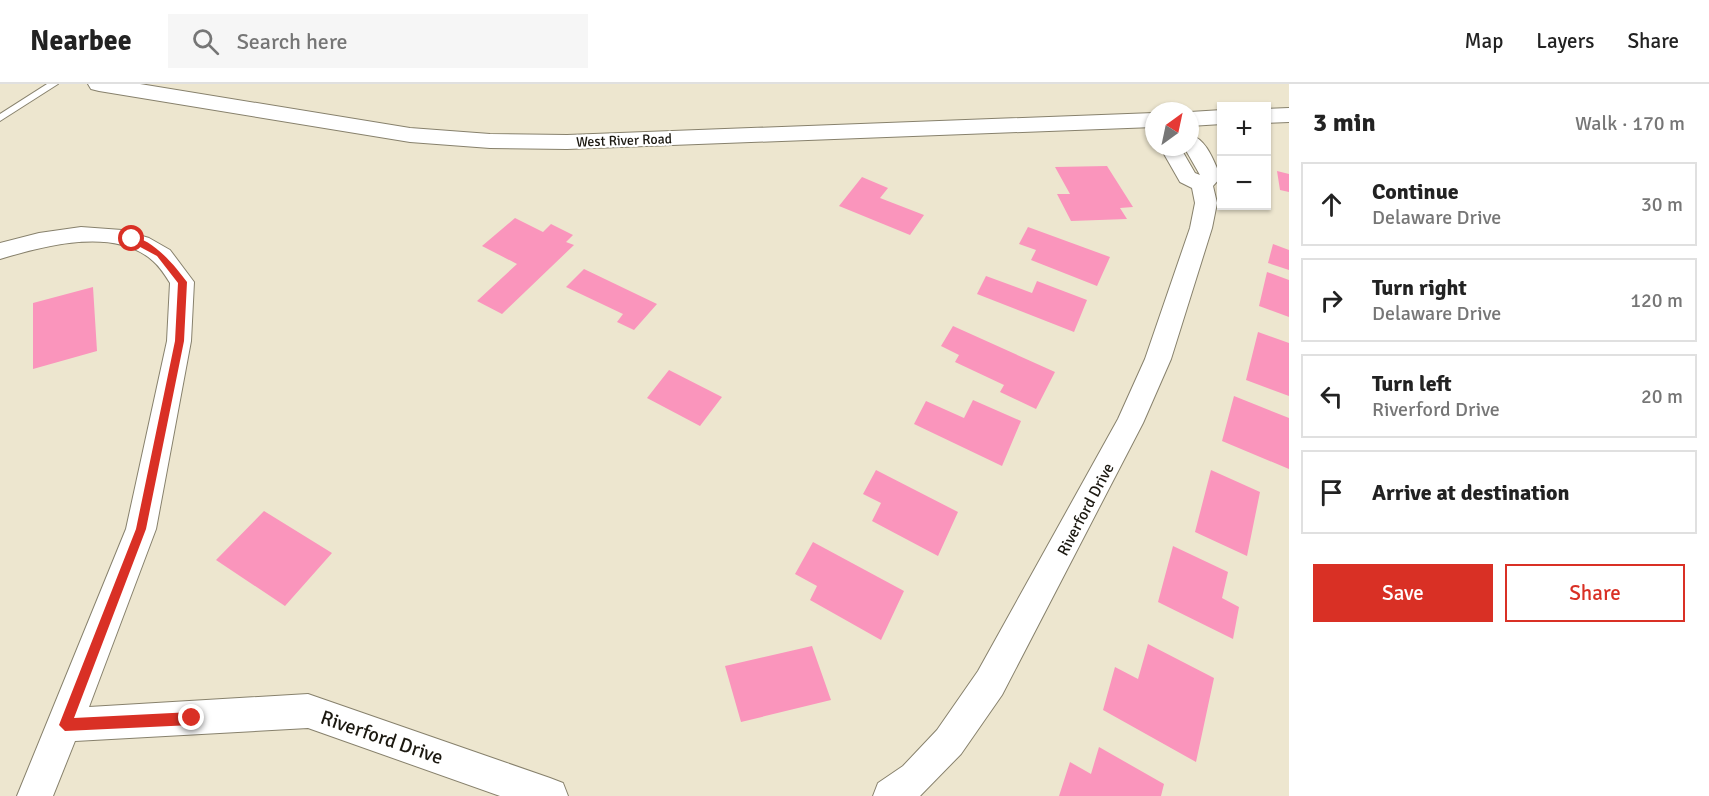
<!DOCTYPE html>
<html lang="en">
<head>
<meta charset="utf-8">
<style>
	:root { --surface:#fff; --page:#f6f6f6; --text:#222; --muted:#767676; --line:#e0e0e0; --accent:#d93025 }
	body { margin:0; font-family:Signika,sans-serif; background:var(--page); color:var(--text) }
	.controls { position:absolute; right:18px; top:18px; display:grid; overflow:hidden; border-radius:0px; box-shadow:0 2px 4px #0004 }
	.controls button { width:54px; height:54px; display:grid; place-items:center; padding:0; border:0; border-bottom:2px solid var(--line); background:var(--surface); color:var(--text); font:30px sans-serif }
	.compass { position:absolute; left:1145px; top:18px; width:54px; height:54px; border-radius:50%; background:var(--surface); box-shadow:0 2px 4px #0004; rotate:33deg }
	.stop { position:absolute; width:18px; height:18px; margin:-14px; border:4px solid #d93025; border-radius:50%; background:#fff }
	.stop.end { background:#d93025; border-color:#fff; box-shadow:0 2px 6px #0008 }
	.list { margin:0; padding:0; list-style:none }
	h2 { display:flex; justify-content:space-between; align-items:center; height:78px; margin:0; padding:0 24px; font-size:26px }
	h2 small { font-size:20px; font-weight:400; color:var(--muted) }
	.list li { display:grid; grid-template-columns:39px 1fr auto; gap:18px; align-items:center; box-sizing:border-box; height:84px; margin:0 12px 12px; padding:0 12px; border:2px solid var(--line); border-radius:0px }
	.list b { display:block; font-size:22px; white-space:nowrap }
	.list p { margin:0; font-size:20px; white-space:nowrap; color:var(--muted) }
	.list em { font-size:20px; font-style:normal; color:var(--muted) }
	.actions { display:flex; gap:12px; padding:18px 24px }
	.actions a { flex:1; padding:14px 0; border:2px solid var(--accent); border-radius:0px; text-align:center; font-size:21px; color:var(--accent) }
	.actions .main { background:var(--accent); color:#fff }
	.icon { flex:none; width:33px; height:33px; fill:none; stroke:currentColor; stroke-width:2; stroke-linecap:round; stroke-linejoin:round }
	.map { position:relative; flex:none; width:1289px; height:712px; overflow:hidden }
	header { display:flex; align-items:center; gap:36px; box-sizing:border-box; height:84px; padding:0 30px; background:var(--surface); border-bottom:2px solid var(--line) }
	header strong { font-size:28px }
	nav { display:flex; gap:33px; margin-inline-start:auto; font-size:21px }
	.search { width:420px; height:54px; background:var(--page); display:flex; align-items:center; gap:15px; box-sizing:border-box; padding:0 21px; border-radius:0px; color:var(--muted); font-size:22px }
	main { display:flex }
	aside { flex:1; background:var(--surface) }
	.map>svg:first-child { display:block }
</style>
</head>
<body>
<header>
<strong>Nearbee</strong>
<div class="search"><svg class="icon" aria-label="search" viewBox="0 0 24 24"><circle cx="10" cy="10" r="6"/><path d="M15 15l6 6"/></svg>Search here</div>
<nav><a>Map</a><a>Layers</a><a>Share</a></nav>
</header>
<main>
<div class="map">
<svg width="1289" height="712" viewBox="0 0 1289 712">
	<rect width="100%" height="100%" fill="#ede6cf"/>
	<path fill="#fa95bc" d="M1107 82 1133 123 1120 124 1127 135 1071 137 1057 110H1070L1055 83Z
		M1277 87 1289 90V108L1280 106Z
		M862 93 888 104 880 114 924 131 910 151 839 122Z
		M515 134 543 148 551 140 573 151 566 158 574 161 502 230 477 217 517 180 482 162Z
		M1028 143 1110 173 1097 202 1031 176 1036 166 1019 160Z
		M1273 160 1289 166V186L1268 179Z
		M584 185 657 220 634 246 617 238 623 230 566 203Z
		M1267 188 1289 196V233L1259 222Z
		M986 192 1032 209 1037 197 1087 216 1074 248 977 210Z
		M93 203 97 267 33 285V219Z
		M953 242 1055 288 1036 325 1000 308 1004 301 955 278 959 271 941 262Z
		M1258 248 1289 259V312L1246 296Z
		M669 286 722 313 700 342 647 314Z
		M1234 312 1289 334V385L1222 357Z
		M973 316 1021 337 1002 382 914 340 926 317 964 334Z
		M876 386 958 428 938 472 872 437 881 419 863 410Z
		M1211 386 1260 408 1247 472 1195 448Z
		M264 427 332 469 285 522 216 476Z
		M813 458 904 507 881 556 810 516 817 502 795 490Z
		M1173 462 1228 488 1222 514 1239 523 1233 555 1158 518Z
		M1148 560 1214 594 1196 678 1103 626 1115 583 1138 595Z
		M812 562 831 616 741 638 725 582Z
		M1099 663 1164 700 1161 712H1059L1070 678 1091 690Z"/>
	<g fill="none" stroke-linecap="round" stroke-linejoin="round">
		<defs>
			<path id="lane" d="M47 0H58L0 37V30Z"/>
			<path id="street" d="M1190 51C1207 55 1214 78 1221 93L1213 102 1217 119 1212 144 1171 275 1143 339 1002 611 961 670 920 712H873L878 699 903 682 937 646 978 587 1118 335 1145 275 1190 144 1195 119 1192 104 1180 98 1160 63H1180L1195 89 1200 91 1184 63H1190Z
				M81 143 122 146 149 154 170 166 194 198 191 257 156 445 89 623 308 610 550 694 563 699 568 712H500L308 644 75 657 53 712H17L126 445 167 257 170 199C165 191 160 183 153 177 115 142 43 162 0 175V159L39 149Z"/>
			<path id="secondary" d="M88 0H140L410 44 490 50 567 51 1154 29V43L567 65 490 64 410 58 99 7 91 5Z
				M1289 24V38L1266 39V25Z
				M1222 26V40L1190 42V28Z"/>
		</defs>
		<use href="#lane" stroke="#87816c" stroke-width="2"/>
		<use href="#street" stroke="#87816c" stroke-width="2"/>
		<use href="#secondary" stroke="#87816c" stroke-width="2"/>
		<use href="#lane" fill="#fff" fill-rule="evenodd"/>
		<use href="#street" fill="#fff" fill-rule="evenodd"/>
		<use href="#secondary" fill="#fff" fill-rule="evenodd"/>
	</g>
	<path fill="#d93025" d="M129 153C151 152 175 182 187 198L184 257 146 445 74 634 192 628 198 634 192 641 65 647 59 641 136 445 175 257 178 199 157 172 129 157Z"/>
	<g text-anchor="middle" stroke-width="4.5" stroke-linejoin="round" paint-order="stroke">
		<g font-size="14" fill="#1b1810" stroke="#fff">
			<text transform="translate(624 56) rotate(-2)" y="5">West River Road</text>
		</g>
		<g font-size="16" fill="#1b1810" stroke="#fff">
			<text transform="translate(1085 425) rotate(-62)" y="6">Riverford Drive</text>
		</g>
		<g font-size="20" fill="#1b1810" stroke="#fff">
			<text transform="translate(382 653) rotate(19)" y="7">Riverford Drive</text>
		</g>
	</g>
</svg>
<div class="controls">
<button>+</button>
<button>−</button>
</div>
<svg class="compass" viewBox="-18 -18 36 36"><path d="M0-13l5 13h-10z" fill="#e53935"/><path d="M0 13l5-13h-10z" fill="#767676"/></svg>
<div class="stop" style="left:132px;top:155px"></div>
<div class="stop end" style="left:192px;top:634px"></div>
</div>
<aside>
<h2>3 min<small>Walk · 170 m</small></h2>
<ul class="list">
<li><svg class="icon" aria-label="ahead" viewBox="0 0 24 24"><path d="M12 20V5M6 11l6-6 6 6"/></svg><div><b>Continue</b><p>Delaware Drive</p></div><em>30 m</em></li>
<li><svg class="icon" aria-label="right" viewBox="0 0 24 24"><path d="M7 20v-9h11M14 6l5 5-5 5"/></svg><div><b>Turn right</b><p>Delaware Drive</p></div><em>120 m</em></li>
<li><svg class="icon" aria-label="left" viewBox="0 0 24 24"><path d="M17 20v-9H6M10 6l-5 5 5 5"/></svg><div><b>Turn left</b><p>Riverford Drive</p></div><em>20 m</em></li>
<li><svg class="icon" aria-label="arrive" viewBox="0 0 24 24"><path d="M6 21V4h12l-3 4 3 4H6"/></svg><div><b>Arrive at destination</b></div></li>
</ul>
<div class="actions"><a class="main">Save</a><a>Share</a></div>
</aside>
</main>
</body>
</html>
